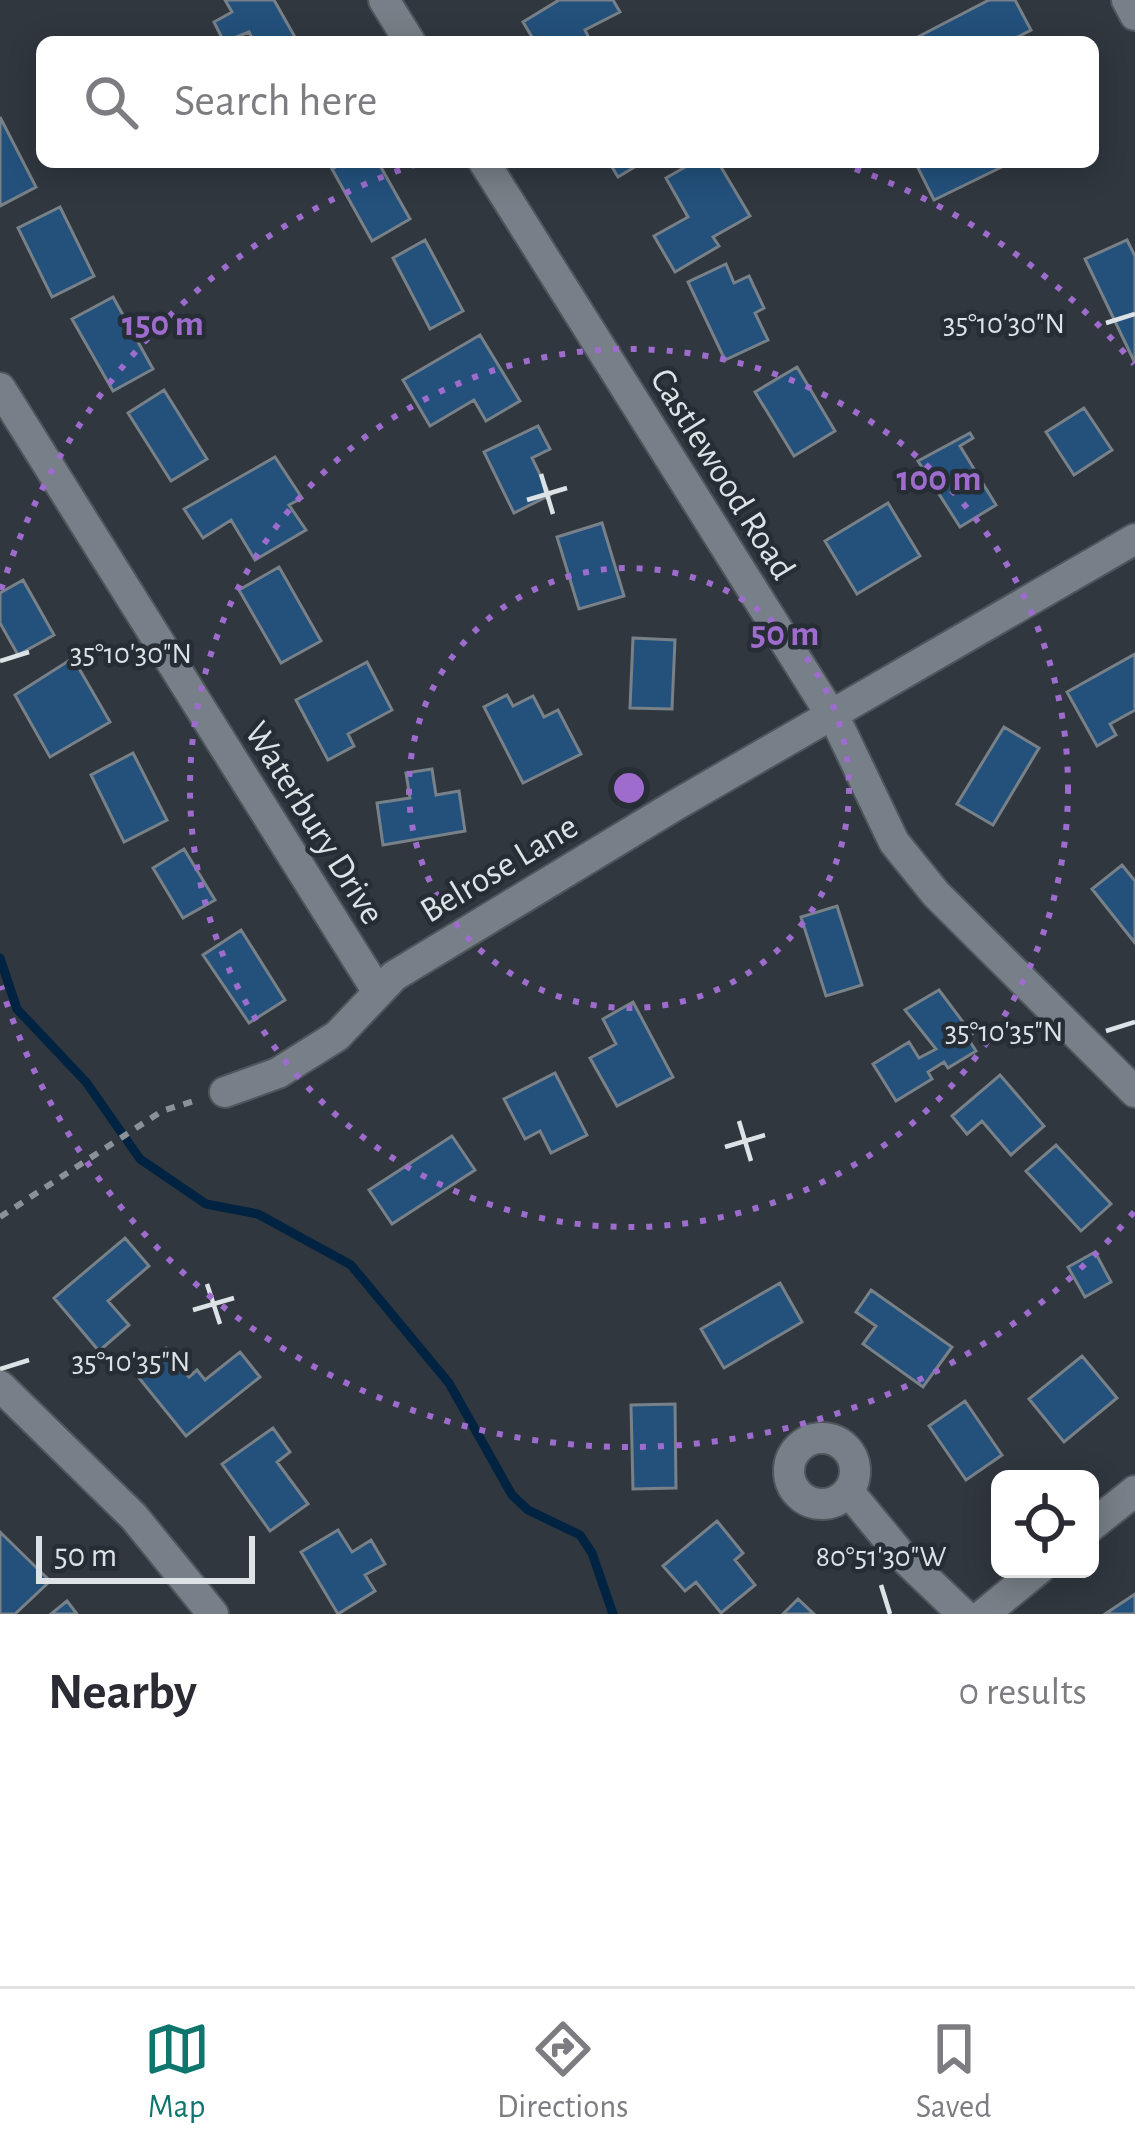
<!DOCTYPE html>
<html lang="en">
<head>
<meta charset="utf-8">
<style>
	:root { --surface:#fff; --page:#f2f2f3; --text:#2b2b33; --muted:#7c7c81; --line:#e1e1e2; --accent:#0f766e }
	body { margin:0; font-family:"Alegreya Sans",sans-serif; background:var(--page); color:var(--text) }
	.controls { position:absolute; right:36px; bottom:36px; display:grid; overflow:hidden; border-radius:18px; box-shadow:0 6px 30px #0003 }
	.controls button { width:108px; height:108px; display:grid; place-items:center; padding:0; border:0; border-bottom:3px solid var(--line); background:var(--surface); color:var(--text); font:60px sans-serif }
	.scale { position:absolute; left:36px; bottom:30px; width:219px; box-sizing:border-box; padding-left:12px; border:6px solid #dde2e6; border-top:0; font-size:33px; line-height:42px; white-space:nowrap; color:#dde2e6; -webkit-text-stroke:9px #262d34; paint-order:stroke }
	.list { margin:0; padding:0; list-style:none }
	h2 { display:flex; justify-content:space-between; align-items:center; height:156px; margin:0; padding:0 48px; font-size:51px }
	h2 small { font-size:39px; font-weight:400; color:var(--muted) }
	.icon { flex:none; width:66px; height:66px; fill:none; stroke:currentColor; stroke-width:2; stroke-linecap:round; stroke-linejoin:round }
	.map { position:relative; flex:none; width:1135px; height:1614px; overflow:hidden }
	.search { position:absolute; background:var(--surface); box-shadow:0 6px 30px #0003; left:36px; right:36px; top:36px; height:132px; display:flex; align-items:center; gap:30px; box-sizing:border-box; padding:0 42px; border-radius:18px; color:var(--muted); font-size:45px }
	.sheet { height:372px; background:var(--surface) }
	nav { display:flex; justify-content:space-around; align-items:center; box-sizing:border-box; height:168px; border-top:3px solid var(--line); background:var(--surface); font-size:33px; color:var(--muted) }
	nav a { display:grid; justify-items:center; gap:6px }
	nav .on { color:var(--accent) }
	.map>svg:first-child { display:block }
</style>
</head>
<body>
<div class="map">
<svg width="1135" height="1614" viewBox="0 0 1135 1614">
	<rect width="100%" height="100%" fill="#30373f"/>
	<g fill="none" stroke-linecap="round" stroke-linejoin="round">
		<path stroke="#002342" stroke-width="9" d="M0 958 17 1009 86 1082 140 1159 206 1204 258 1214 351 1265 449 1383 512 1495 528 1510 580 1535 592 1553 613 1614"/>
	</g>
	<path fill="#23517c" stroke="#788088" stroke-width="3" d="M225 0H274L296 39 254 42 249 32 224 42 214 22 232 12Z
		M559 0H613L620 12 585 30 591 42H535L523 22Z
		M989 0H1015L1031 30 1008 42H908Z
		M0 117 36 187 0 206Z
		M345 162H378L410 219 372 241 332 169Z
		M609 162H643L618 177Z
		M694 162H718L750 216 713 237 719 246 675 272 654 236 688 217 666 178Z
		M915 162H1012L934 200Z
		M60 207 94 276 52 297 18 228Z
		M425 240 463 311 430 329 393 258Z
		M1127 240 1135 256V363L1085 259Z
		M726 264 734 283 749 276 764 308 755 313 768 340 725 360 688 282Z
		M113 297 153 369 113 391 72 319Z
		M480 335 520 401 486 421 474 400 430 426 403 380Z
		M797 367 835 431 794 456 755 392Z
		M164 390 207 459 171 481 128 413Z
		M1084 408 1112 450 1074 475 1046 432Z
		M538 426 550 449 532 458 550 495 514 513 484 452Z
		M970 433 973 438 960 446 996 505 960 527 918 461Z
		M275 457 302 498 289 505 306 530 255 560 231 520 203 538 184 509Z
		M888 503 920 556 857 594 825 541Z
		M602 523 624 596 579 609 557 537Z
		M279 567 321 641 281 663 239 590Z
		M23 580 54 635 18 655 0 623V593Z
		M633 638 675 640 672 709 630 708Z
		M1135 654V710L1110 724 1116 735 1097 746 1067 692Z
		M73 658 110 722 50 757 15 695Z
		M367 662 392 710 348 734 354 746 328 760 296 700Z
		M507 695 513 706 533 696 544 717 558 710 581 754 523 783 484 707Z
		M1004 727 1039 748 993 825 957 804Z
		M133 753 167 820 124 842 91 775Z
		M432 769 436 795 459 791 465 831 383 845 377 803 410 798 406 773Z
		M184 849 215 900 183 918 153 868Z
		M1122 865 1135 881V943L1092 889Z
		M837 906 862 985 826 996 801 917Z
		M241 930 285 1000 249 1023 203 955Z
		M939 990 972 1034 967 1037 976 1051 948 1068 944 1062 928 1072 932 1079 896 1101 873 1064 909 1042 919 1058 936 1049 905 1010Z
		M633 1002 673 1077 617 1106 590 1058 616 1044 603 1019Z
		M555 1073 587 1135 551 1153 540 1131 525 1139 504 1099Z
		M1000 1075 1044 1126 1011 1155 982 1121 967 1134 952 1116Z
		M452 1136 475 1170 392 1224 369 1190Z
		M1056 1145 1111 1204 1081 1231 1026 1171Z
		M125 1238 149 1266 108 1301 129 1325 99 1351 54 1298Z
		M1095 1252 1111 1282 1085 1297 1068 1267Z
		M780 1283 802 1322 724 1368 701 1329Z
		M871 1290 952 1347 923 1387 863 1344 876 1326 856 1312Z
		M166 1348 189 1377 197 1370 205 1380 240 1352 260 1377 186 1436 135 1373Z
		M1082 1356 1117 1398 1064 1442 1029 1399Z
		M965 1401 1002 1455 966 1480 929 1426Z
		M675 1404 676 1488 633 1489 631 1405Z
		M273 1428 290 1452 277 1462 308 1504 270 1531 222 1464Z
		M717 1521 743 1553 735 1560 755 1585 721 1613 696 1582 685 1591 663 1566Z
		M338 1530 352 1552 371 1540 385 1564 365 1575 375 1591 338 1614 301 1552Z
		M0 1532 50 1581 15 1614H0Z
		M1135 1594V1614H1105Z
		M798 1599 814 1614H783Z
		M67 1601 77 1614H51Z"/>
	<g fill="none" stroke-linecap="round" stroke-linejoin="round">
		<defs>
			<path id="minor" d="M384 0 410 42
				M484 162 840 729 894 842 936 894 1135 1092
				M0 388 378 992
				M225 1092 278 1073 337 1036 394 976 674 806 1135 539
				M0 1386 134 1517 213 1614
				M789 1471a33 33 0 1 1 66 0a33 33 0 1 1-66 0Z
				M849 1492 901 1555 963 1614
				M1090 1527 1135 1491
				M984 1614 1039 1569"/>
			<path id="tertiary" d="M1127 0 1135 15"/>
		</defs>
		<use href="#minor" stroke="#4f565b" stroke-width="34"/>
		<use href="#tertiary" stroke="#4f565b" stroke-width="34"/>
		<path stroke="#8b9197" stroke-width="6" stroke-dasharray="9 9" stroke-linecap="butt" d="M0 1217 162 1111 197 1100"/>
		<use href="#minor" stroke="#777f88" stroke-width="30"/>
		<use href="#tertiary" stroke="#777f88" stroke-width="30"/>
	</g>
	<path fill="none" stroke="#dde2e6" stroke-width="4.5" d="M1106 323 1135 314M541 474 553 514M527 500 567 488M0 661 29 652M1106 1031 1135 1022M739 1121 751 1161M725 1147 765 1135M207 1284 220 1324M193 1310 234 1298M0 1369 29 1360M881 1585 890 1614"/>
	<g fill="none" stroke="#9d6ccd" stroke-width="6" stroke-dasharray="6 12">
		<circle cx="629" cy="788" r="220"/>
		<circle cx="629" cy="788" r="439"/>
		<path d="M1134 1212A659 659 0 0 1 1 986M1 590A659 659 0 0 1 420 163M838 163A659 659 0 0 1 1134 364"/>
	</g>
	<g text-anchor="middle" stroke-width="9" stroke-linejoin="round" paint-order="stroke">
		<g font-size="36" fill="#dde2e6" stroke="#262d34">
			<text transform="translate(724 473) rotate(58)" y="13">Castlewood Road</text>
			<text transform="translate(316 822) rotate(58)" y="13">Waterbury Drive</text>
			<text transform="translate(498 867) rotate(-31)" y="13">Belrose Lane</text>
		</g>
	</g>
	<g font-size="30" text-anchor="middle" fill="#dde2e6" stroke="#262d34" stroke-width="9" stroke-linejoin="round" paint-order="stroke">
		<text x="1004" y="333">35°10'30"N</text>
		<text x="131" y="663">35°10'30"N</text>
		<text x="1004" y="1041">35°10'35"N</text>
		<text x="131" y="1371">35°10'35"N</text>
		<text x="881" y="1566">80°51'30"W</text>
	</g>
	<circle cx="629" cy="788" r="18" fill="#9d6ccd" stroke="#262d34" stroke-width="6"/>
	<g font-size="36" text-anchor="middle" font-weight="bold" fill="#9d6ccd" stroke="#262d34" stroke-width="9" stroke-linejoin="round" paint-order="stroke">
		<text x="163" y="335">150 m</text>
		<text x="939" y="490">100 m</text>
		<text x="785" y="645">50 m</text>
	</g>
</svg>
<div class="controls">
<button><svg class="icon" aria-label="locate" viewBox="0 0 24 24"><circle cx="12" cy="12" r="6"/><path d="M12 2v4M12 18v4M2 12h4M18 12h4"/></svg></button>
</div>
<div class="scale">50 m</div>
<div class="search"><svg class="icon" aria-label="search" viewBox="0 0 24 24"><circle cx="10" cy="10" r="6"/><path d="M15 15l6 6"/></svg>Search here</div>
</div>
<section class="sheet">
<h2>Nearby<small>0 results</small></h2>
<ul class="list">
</ul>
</section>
<nav>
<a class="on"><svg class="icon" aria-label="map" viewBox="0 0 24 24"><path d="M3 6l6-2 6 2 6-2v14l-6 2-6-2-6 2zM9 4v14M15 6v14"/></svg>Map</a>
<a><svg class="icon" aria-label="directions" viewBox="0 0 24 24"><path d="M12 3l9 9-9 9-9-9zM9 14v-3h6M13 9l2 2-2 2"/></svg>Directions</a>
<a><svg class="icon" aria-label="saved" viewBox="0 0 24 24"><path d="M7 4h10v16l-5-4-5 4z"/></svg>Saved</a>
</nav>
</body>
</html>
